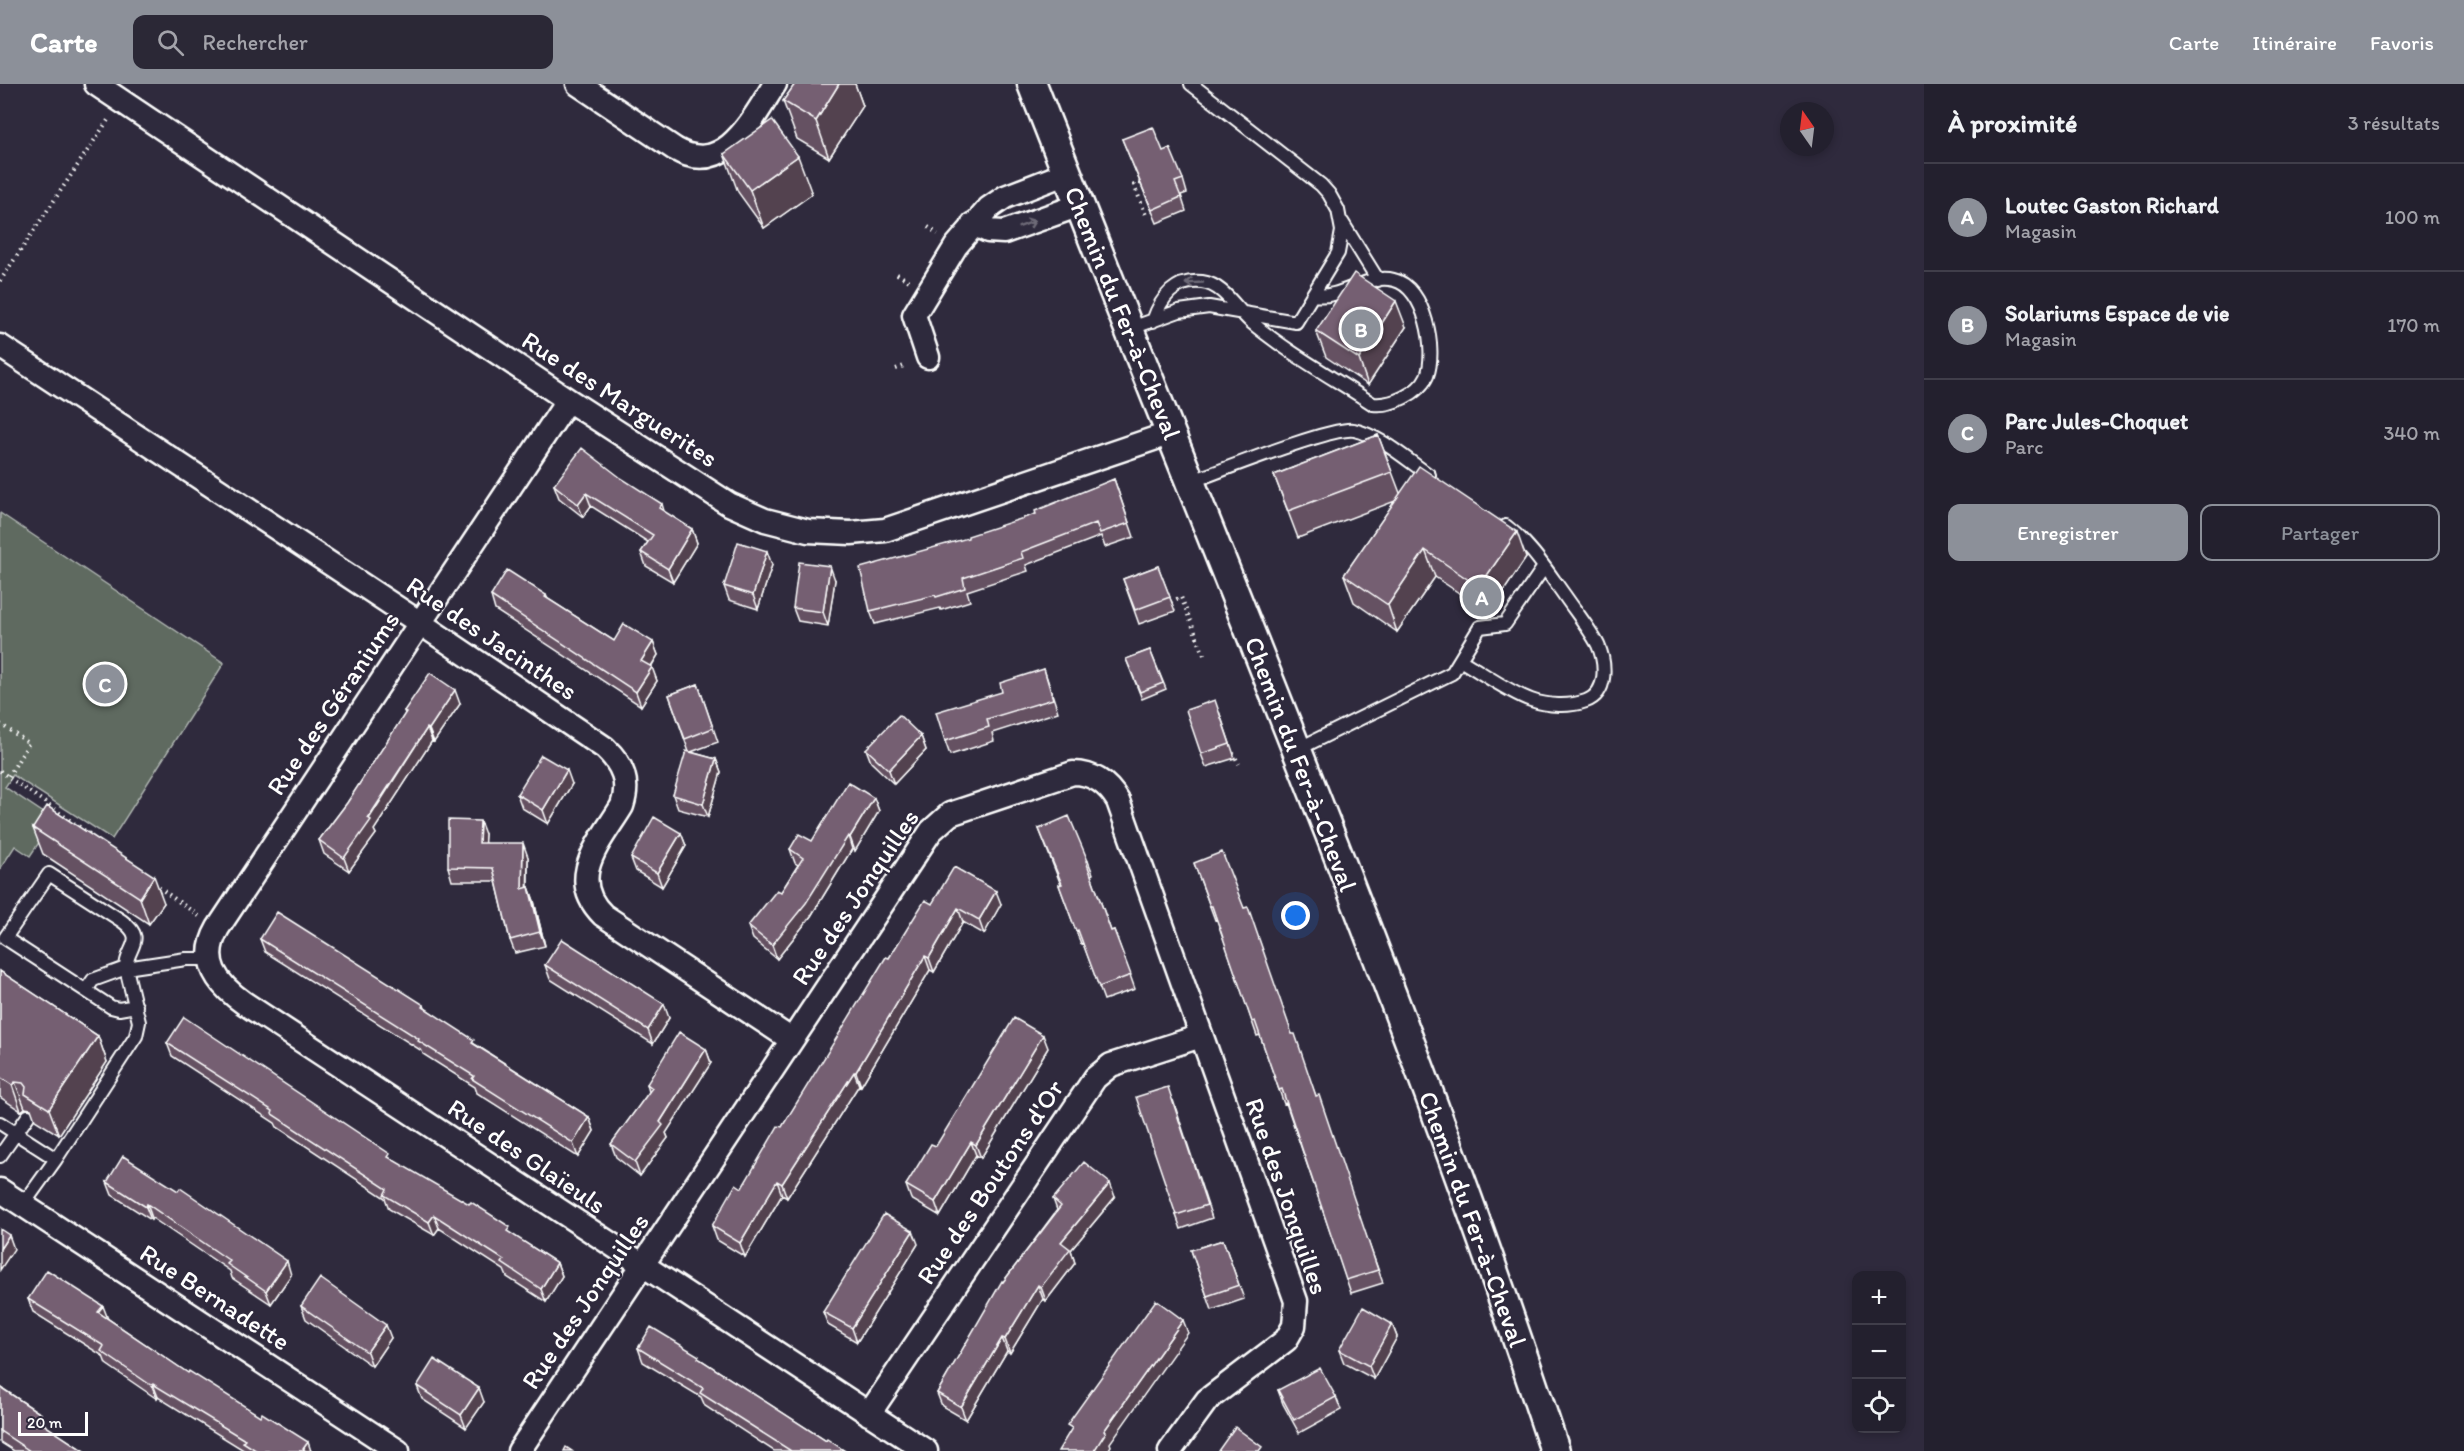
<!DOCTYPE html>
<html lang="fr">
<head>
<meta charset="utf-8">
<style>
	:root { --surface:#23202e; --page:#2b2836; --text:#f1f3f6; --muted:#a3a3aa; --line:#403e4a; --accent:#8c9099 }
	body { margin:0; font-family:Itim,sans-serif; background:var(--page); color:var(--text) }
	.controls { position:absolute; right:18px; bottom:18px; display:grid; overflow:hidden; border-radius:12px; box-shadow:0 3px 9px #0003 }
	.controls button { width:54px; height:54px; display:grid; place-items:center; padding:0; border:0; border-bottom:2px solid var(--line); background:var(--surface); color:var(--text); font:30px sans-serif }
	.compass { position:absolute; left:1780px; top:18px; width:54px; height:54px; border-radius:50%; background:var(--surface); box-shadow:0 3px 9px #0003; rotate:346deg }
	.scale { position:absolute; left:18px; bottom:15px; width:70px; box-sizing:border-box; padding-left:6px; border:3px solid #fff; border-top:0; font-size:16px; line-height:21px; white-space:nowrap; color:#fff; -webkit-text-stroke:4px #2f2a3d; paint-order:stroke }
	.you { position:absolute; left:1296px; top:832px; width:21px; height:21px; margin:-15px; border:4px solid #fff; border-radius:50%; background:#1a73e8; box-shadow:0 0 0 9px #1a73e833 }
	.badge { display:grid; place-items:center; width:39px; height:39px; border-radius:50%; background:var(--accent); color:#fff; font-size:20px; font-weight:700 }
	.pin { position:absolute; translate:-50% -50%; border:3px solid #fff; box-shadow:0 2px 6px #0006 }
	.list { margin:0; padding:0; list-style:none }
	h2 { display:flex; justify-content:space-between; align-items:center; height:78px; margin:0; padding:0 24px; font-size:26px }
	h2 small { font-size:20px; font-weight:400; color:var(--muted) }
	.list li { display:grid; grid-template-columns:39px 1fr auto; gap:18px; align-items:center; box-sizing:border-box; height:108px; padding:0 24px; border-top:2px solid var(--line) }
	.list b { display:block; font-size:22px; white-space:nowrap }
	.list p { margin:0; font-size:20px; white-space:nowrap; color:var(--muted) }
	.list em { font-size:20px; font-style:normal; color:var(--muted) }
	.actions { display:flex; gap:12px; padding:18px 24px }
	.actions a { flex:1; padding:14px 0; border:2px solid var(--accent); border-radius:12px; text-align:center; font-size:21px; color:var(--accent) }
	.actions .main { background:var(--accent); color:#fff }
	.icon { flex:none; width:33px; height:33px; fill:none; stroke:currentColor; stroke-width:2; stroke-linecap:round; stroke-linejoin:round }
	.map { position:relative; flex:none; width:1924px; height:1367px; overflow:hidden }
	header { display:flex; align-items:center; gap:36px; box-sizing:border-box; height:84px; padding:0 30px; background:var(--accent); color:#fff }
	header strong { font-size:28px }
	nav { display:flex; gap:33px; margin-inline-start:auto; font-size:21px }
	.search { width:420px; height:54px; background:var(--page); display:flex; align-items:center; gap:15px; box-sizing:border-box; padding:0 21px; border-radius:12px; color:var(--muted); font-size:22px }
	main { display:flex }
	aside { flex:1; background:var(--surface) }
	.map>svg:first-child { display:block }
</style>
</head>
<body>
<header>
<strong>Carte</strong>
<div class="search"><svg class="icon" aria-label="search" viewBox="0 0 24 24"><circle cx="10" cy="10" r="6"/><path d="M15 15l6 6"/></svg>Rechercher</div>
<nav><a>Carte</a><a>Itinéraire</a><a>Favoris</a></nav>
</header>
<main>
<div class="map">
<svg width="1924" height="1367" viewBox="0 0 1924 1367">
	<rect width="100%" height="100%" fill="#2f2a3d"/>
	<filter id="ink" filterUnits="userSpaceOnUse"><feTurbulence type="fractalNoise" baseFrequency=".0167" numOctaves="2"/><feDisplacementMap in="SourceGraphic" scale="12" xChannelSelector="R" yChannelSelector="G"/><feConvolveMatrix kernelMatrix="1 2 1 2 8 2 1 2 1" color-interpolation-filters="sRGB"/></filter>
	<g filter="url(#ink)">
		<path fill="#5e6a60" stroke="#aeb4b0" stroke-width="1.5" d="M0 429 224 579 112 755 13 691 5 703 54 736 30 772 15 762 0 785Z"/>
		<g fill="none" stroke-linecap="round" stroke-linejoin="round">
			<defs>
				<path id="service" d="M1342 138 1378 196
					M1153 237C1161 214 1174 195 1202 198 1224 201 1235 224 1251 238 1288 269 1332 293 1373 320 1391 322 1419 310 1427 292 1437 266 1425 203 1394 196 1366 189 1342 216 1314 211
					M1129 245 1179 227 1209 223 1296 238 1338 169 1342 147 1338 126 1329 110 1321 101 1191 0
					M1190 398C1218 388 1332 342 1354 346 1381 352 1407 376 1429 391
					M1460 576C1481 588 1510 609 1531 616 1548 622 1569 623 1586 617 1608 609 1606 579 1598 561 1589 544 1576 528 1565 512 1547 487 1531 461 1506 442
					M1296 666 1452 589 1480 543 1505 540 1544 483
					M86 906 93 896 126 884C126 863 148 856 122 837L49 790 5 854 111 923 119 925 136 922
					M0 1039 56 1075
					M0 1072 28 1032
					M23 1121 56 1075 136 952 139 938 126 884 186 875H210"/>
				<path id="minor" d="M96 0 568 316 729 420 765 436 808 447 851 449 885 446 1171 349
					M578 0 675 65C725 94 753 34 775 0
					M973 140 988 147 1004 148 1080 121
					M0 262 420 539 605 664C623 681 630 698 622 722 601 757 565 794 603 831L792 956
					M928 273 914 231 956 162 989 124 1005 113 1067 89
					M568 316 218 844C199 877 217 900 244 919L926 1367
					M0 1106 398 1367
					M869 1330 1095 994 1111 981 1201 952
					M519 1367 931 747 950 730 1073 689C1094 689 1108 700 1118 717L1296 1217 1294 1242 1286 1256 1207 1316 1170 1367"/>
				<path id="tertiary" d="M1032 0C1209 454 1402 904 1555 1367"/>
			</defs>
			<use href="#service" stroke="#fff" stroke-width="16"/>
			<use href="#minor" stroke="#fff" stroke-width="27"/>
			<use href="#tertiary" stroke="#fff" stroke-width="33"/>
			<path stroke="#fff" stroke-width="4" stroke-dasharray="1.5 4.5" stroke-linecap="butt" d="M1140 99 1134 101 1146 131
				M928 143 938 150
				M897 190 909 197
				M0 197 108 36
				M896 285 907 281
				M1171 518 1181 513 1204 571
				M0 640 29 659 8 693
				M1233 669 1239 680
				M0 687 91 751
				M154 800 199 832"/>
			<use href="#service" stroke="#2f2a3d" stroke-width="12"/>
			<use href="#minor" stroke="#2f2a3d" stroke-width="22"/>
			<use href="#tertiary" stroke="#2f2a3d" stroke-width="28"/>
		</g>
		<path fill="#655162" stroke="#fff" stroke-width="1.5" d="M795 0H855L863 22 829 74 797 55 783 17Z
			M1122 55 1163 67 1183 95 1187 109 1181 111 1186 127 1157 139Z
			M724 70 812 110 764 144 738 108Z
			M1406 243 1368 301 1326 273 1316 247Z
			M1378 351 1400 409 1526 474 1489 529 1435 493 1397 548 1354 518 1344 491 1395 417 1298 454 1274 391Z
			M1114 395 1134 453 1105 463 1101 452 1026 481 1028 487 967 507 970 517 941 526 940 524 875 540 870 527 968 454 1036 430Z
			M554 401 664 428 692 445 697 459 673 498 646 482 641 468 648 458 591 422 583 433 559 414Z
			M772 481 758 525 729 516 724 502Z
			M1158 482 1175 527 1139 540 1123 495Z
			M835 496 828 542 798 537 793 524Z
			M546 511 548 515 614 557 653 558 658 571 651 583 657 597 641 622 495 526 491 512Z
			M1150 566 1166 605 1142 615 1126 575Z
			M1044 585 1058 628 992 649 994 657 950 671 945 657 1002 608Z
			M698 600 718 658 691 668 716 675 721 688 708 733 678 725 673 711 689 668 669 611Z
			M460 620 434 658 432 657 374 746 376 750 349 787 324 770 319 756 347 719 405 630 404 627Z
			M1220 630 1235 674 1206 683 1201 670Z
			M921 652 926 666 894 700 871 678 866 665Z
			M572 700 548 740 522 724 517 710Z
			M874 714 879 727 855 767 852 765 811 832 777 875 753 855 748 842 781 808 798 781 795 779 790 765 812 757Z
			M33 744 164 819 149 840 43 770Z
			M1039 745 1088 777 1093 790 1091 791 1111 847 1114 846 1135 905 1104 916 1083 859 1081 860 1059 801H1061Z
			M681 749 686 762 662 803 636 787 631 774Z
			M485 750 484 759 528 773V804L529 803 534 817 545 862 515 869 510 856 496 797H452L448 783Z
			M1194 779 1292 950 1316 1012 1383 1199 1351 1209 1286 1019 1284 1020 1260 951 1257 952 1217 835 1215 836Z
			M932 820H1001L984 850 963 838 934 888 930 886 861 1002 859 1001 787 1114 782 1111 745 1173 717 1156 712 1142 742 1104 782 1043 889 874Z
			M260 855 424 921 425 924 476 961 589 1033 594 1047 578 1073 477 1009 475 1003 423 970 422 967 265 868Z
			M545 881 669 934 653 960 550 895Z
			M0 887 98 952 107 978 59 1051 35 1036 31 1025 25 1024 21 1027 0 1013Z
			M167 959 391 1075 557 1179 562 1192 546 1218 507 1193 504 1186 439 1144 434 1151 389 1125 385 1114 277 1043 275 1039 172 972Z
			M1048 964 981 1074 976 1071 940 1132 911 1115 906 1101 936 1062Z
			M706 965 711 979 666 1049 668 1054 640 1092 616 1073 611 1060 649 1008 647 1000Z
			M1173 1016 1212 1134 1181 1145 1176 1131Z
			M107 1098 291 1191 271 1220 232 1194 230 1187 152 1134 151 1136 112 1111Z
			M1115 1113 1071 1166 1075 1179 1046 1217 1043 1215 1010 1269 1007 1267 966 1336 942 1322 937 1309 1003 1198 1057 1126 1053 1115Z
			M1223 1156 1244 1215 1212 1226 1191 1166Z
			M918 1160 857 1258 828 1241 823 1228Z
			M28 1215 107 1234 188 1289 311 1367H245L158 1313 157 1315 106 1280 103 1272 33 1228Z
			M301 1222 391 1254 372 1282 306 1235Z
			M1392 1240 1397 1253 1374 1295 1344 1279 1339 1266Z
			M638 1264 701 1276 826 1357 845 1367H774L705 1322 701 1313 643 1278Z
			M417 1302 484 1318 466 1344 422 1315Z
			M0 1303 41 1330 45 1342 84 1367H14L0 1358Z
			M1278 1306 1336 1313 1341 1326 1299 1349 1283 1320Z"/>
		<path fill="#524250" stroke="#fff" stroke-width="1.5" d="M839 0H855L863 22 829 74 816 37Z
			M798 72 812 110 764 144 750 106Z
			M1396 217 1406 243 1368 301 1359 275Z
			M586 409 591 422 583 433 578 420Z
			M662 420 666 434 659 424Z
			M692 445 697 459 673 498 668 485Z
			M1517 448 1526 474 1489 529 1479 503Z
			M1425 466 1435 493 1397 548 1388 521Z
			M767 467 772 481 758 525 753 511Z
			M830 482 835 496 828 542 823 528Z
			M653 558 658 571 646 590 641 577Z
			M652 583 657 597 641 622 636 608Z
			M455 606 460 620 434 658 429 645Z
			M427 644 432 657 374 746 376 750 349 787 344 774Z
			M921 652 926 666 894 700 889 686Z
			M716 675 721 688 708 733 703 720Z
			M567 686 572 700 548 740 543 726Z
			M874 714 879 727 855 767 850 753Z
			M480 737 485 750 484 772 479 759Z
			M681 749 686 762 662 803 657 789Z
			M848 752 852 765 811 832 777 875 772 861Z
			M523 759 528 773 527 819 522 805Z
			M154 792 164 819 149 840 140 814Z
			M529 803 534 817 545 862 540 848Z
			M996 807 1001 820 984 850 979 836Z
			M958 824 963 838 934 888 929 874Z
			M925 872 930 886 861 1002 856 988Z
			M664 920 669 934 653 960 648 946Z
			M1043 951 1048 964 981 1074 976 1061Z
			M98 952 107 978 59 1051 49 1025Z
			M706 965 711 979 666 1049 668 1054 640 1092 635 1078Z
			M854 988 859 1001 787 1114 782 1100Z
			M15 998 25 1024 21 1027 12 1001Z
			M589 1033 594 1047 578 1073 573 1059Z
			M971 1058 976 1071 940 1132 935 1118Z
			M777 1097 782 1111 745 1173 740 1159Z
			M1110 1099 1115 1113 1071 1166 1075 1179 1046 1217 1041 1203 1061 1158Z
			M147 1120 152 1134 151 1136 146 1123Z
			M434 1131 439 1144 434 1151 429 1138Z
			M913 1147 918 1160 857 1258 852 1244Z
			M9 1151 14 1165 0 1186V1165Z
			M287 1177 291 1191 271 1220 266 1207Z
			M557 1179 562 1192 546 1218 541 1205Z
			M1038 1201 1043 1215 1010 1269 1005 1255Z
			M103 1222 108 1235 98 1228Z
			M1183 1236 1188 1249 1110 1359 1111 1362 1108 1367H1094L1104 1347Z
			M1392 1240 1397 1253 1374 1295 1369 1282Z
			M386 1241 391 1254 372 1282 367 1268Z
			M1002 1254 1007 1267 966 1336 961 1323Z
			M153 1300 158 1313 157 1315 152 1302Z
			M479 1304 484 1318 466 1344 461 1331Z
			M41 1330 46 1344 37 1336Z
			M308 1358 311 1367H304L303 1365Z"/>
		<path fill="#755e72" stroke="#fff" stroke-width="1.5" d="M795 0H839L816 37 783 17Z
			M772 36 798 72 750 106 724 70Z
			M1153 43 1163 67 1170 64 1183 95 1175 98 1181 113 1152 126 1122 55Z
			M1354 189 1396 217 1359 275 1316 247Z
			M1378 351 1392 388 1288 427 1274 391Z
			M582 364 621 394 662 420 659 424 692 445 668 485 641 468 653 451 586 409 578 420 554 401Z
			M1419 382 1517 448 1479 503 1425 466 1388 521 1344 491Z
			M1114 395 1129 439 1100 449 1096 439 1021 468 1023 474 963 494 965 504 936 513 935 511 870 527 860 484 968 454V452L1036 430 1035 427Z
			M738 458 767 467 753 511 724 502Z
			M799 478 830 482 823 528 793 524Z
			M1158 482 1170 513 1135 526 1123 495Z
			M507 486 546 511 545 513 614 557 624 540 653 558 641 577 652 583 636 608 491 512Z
			M1150 566 1163 599 1140 608 1126 575Z
			M1044 585 1053 615 987 635 989 643 945 657 936 628 1002 608 1000 599Z
			M430 589 455 606 429 645 427 644 368 734 371 736 344 774 319 756 347 719 406 628 404 627Z
			M698 600 713 644 685 655 669 611Z
			M1215 616 1230 660 1201 670 1186 626Z
			M899 631 921 652 889 686 866 665Z
			M686 667 716 675 703 720 673 711Z
			M541 671 567 686 543 726 517 710Z
			M848 698 874 714 850 753 848 752 806 819 772 861 748 842 777 806 781 808 803 774 790 765 799 750 812 757Z
			M47 722 154 792 140 814 33 744Z
			M1069 732 1088 777H1086L1111 847 1114 846 1131 891 1099 903 1078 846 1076 847 1059 801 1062 800 1039 745Z
			M654 733 681 749 657 789 631 774Z
			M448 736 480 737 479 759H523L522 805 529 803 540 848 510 856 493 784 448 783Z
			M1222 768 1244 824 1248 823 1292 950H1295L1316 1012 1319 1011 1378 1186 1346 1196 1282 1005 1279 1006 1255 937 1252 938 1212 822H1210L1194 779Z
			M954 783 996 807 979 836 958 824 929 874 925 872 856 988H854L782 1100 777 1097 740 1159 712 1142 736 1100 742 1104 778 1042 782 1043 886 873 889 874 925 816 932 820Z
			M277 828 424 921 423 923 474 956 472 959 589 1033 573 1059 472 995 474 992 418 957 419 955 260 855Z
			M562 855 664 920 648 946 545 881Z
			M0 887 98 952 49 1025 25 1010 26 1003 23 999 15 998 12 1001 0 993Z
			M184 933 390 1070 388 1073 469 1120 471 1118 510 1143 507 1147 557 1179 541 1205 502 1179 504 1176 434 1131 429 1138 384 1111 387 1105 272 1030 273 1027 167 959Z
			M1014 934 1043 951 976 1061 971 1058 935 1118 906 1101 931 1060 936 1062Z
			M679 948 706 965 660 1038 663 1041 635 1078 611 1060 652 1004 647 1000Z
			M1168 1003 1207 1121 1176 1131 1136 1013Z
			M123 1072 178 1107 180 1104 287 1177 266 1207 227 1180 230 1177 147 1120 146 1123 107 1098Z
			M1084 1078 1110 1099 1061 1158 1070 1165 1041 1203 1038 1201 1005 1255 1002 1254 961 1323 937 1309 1002 1197 1003 1198 1061 1122 1053 1115Z
			M884 1130 913 1147 852 1244 823 1228Z
			M0 1145 9 1151 0 1165Z
			M1223 1156 1239 1201 1207 1212 1191 1166Z
			M47 1186 103 1222 98 1228 188 1289 189 1287 260 1332 262 1329 308 1358 303 1365 306 1367H257L243 1358 245 1356 153 1300 152 1302 101 1267 104 1262 28 1215Z
			M320 1194 386 1241 367 1268 301 1222Z
			M1156 1216 1183 1236 1104 1347 1106 1348 1094 1367H1058L1072 1344 1067 1341Z
			M1363 1223 1392 1240 1369 1282 1339 1266Z
			M651 1243 699 1272 698 1274 826 1357 827 1355 845 1367H791L700 1309 703 1304 638 1264Z
			M434 1275 479 1304 461 1331 417 1302Z
			M1320 1284 1336 1313 1294 1336 1278 1306Z
			M0 1303 41 1330 37 1336 84 1367H30L0 1347Z
			M1235 1343 1262 1363 1259 1367H1218Z
			M566 1363 572 1367H564Z"/>
		<defs><path id="oneway-shaft" d="M-6 0H5M1.5-3L5.5 0L1.5 3" fill="none" stroke-width="1.6" stroke-linecap="round" stroke-linejoin="round" transform="scale(1.5)"/></defs>
		<g stroke="#6d6a77">
			<use href="#oneway-shaft" transform="translate(1027 140) rotate(-21)"/>
			<use href="#oneway-shaft" transform="translate(1194 199) rotate(177)"/>
		</g>
	</g>
	<g text-anchor="middle" stroke-width="4.5" stroke-linejoin="round" paint-order="stroke">
		<g font-size="26" fill="#fff" stroke="#2f2a3d">
			<text transform="translate(1123 229) rotate(68)" y="9">Chemin du Fer-à-Cheval</text>
			<text transform="translate(620 315) rotate(33)" y="9">Rue des Marguerites</text>
			<text transform="translate(492 554) rotate(34)" y="9">Rue des Jacinthes</text>
			<text transform="translate(333 619) rotate(-56)" y="9">Rue des Géraniums</text>
			<text transform="translate(1301 680) rotate(69)" y="9">Chemin du Fer-à-Cheval</text>
			<text transform="translate(855 813) rotate(-56)" y="9">Rue des Jonquilles</text>
			<text transform="translate(527 1072) rotate(34)" y="9">Rue des Glaïeuls</text>
			<text transform="translate(990 1098) rotate(-56)" y="9">Rue des Boutons d'Or</text>
			<text transform="translate(1287 1112) rotate(71)" y="9">Rue des Jonquilles</text>
			<text transform="translate(1473 1135) rotate(70)" y="9">Chemin du Fer-à-Cheval</text>
			<text transform="translate(215 1213) rotate(33)" y="9">Rue Bernadette</text>
			<text transform="translate(585 1217) rotate(-56)" y="9">Rue des Jonquilles</text>
		</g>
	</g>
</svg>
<div class="controls">
<button>+</button>
<button>−</button>
<button><svg class="icon" aria-label="locate" viewBox="0 0 24 24"><circle cx="12" cy="12" r="6"/><path d="M12 2v4M12 18v4M2 12h4M18 12h4"/></svg></button>
</div>
<svg class="compass" viewBox="-18 -18 36 36"><path d="M0-13l5 13h-10z" fill="#e53935"/><path d="M0 13l5-13h-10z" fill="#a3a3aa"/></svg>
<div class="scale">20 m</div>
<div class="you"></div>
<div class="pin badge" style="left:1482px;top:513px">A</div>
<div class="pin badge" style="left:1361px;top:245px">B</div>
<div class="pin badge" style="left:105px;top:600px">C</div>
</div>
<aside>
<h2>À proximité<small>3 résultats</small></h2>
<ul class="list">
<li><span class="badge">A</span><div><b>Loutec Gaston Richard</b><p>Magasin</p></div><em>100 m</em></li>
<li><span class="badge">B</span><div><b>Solariums Espace de vie</b><p>Magasin</p></div><em>170 m</em></li>
<li><span class="badge">C</span><div><b>Parc Jules-Choquet</b><p>Parc</p></div><em>340 m</em></li>
</ul>
<div class="actions"><a class="main">Enregistrer</a><a>Partager</a></div>
</aside>
</main>
</body>
</html>
